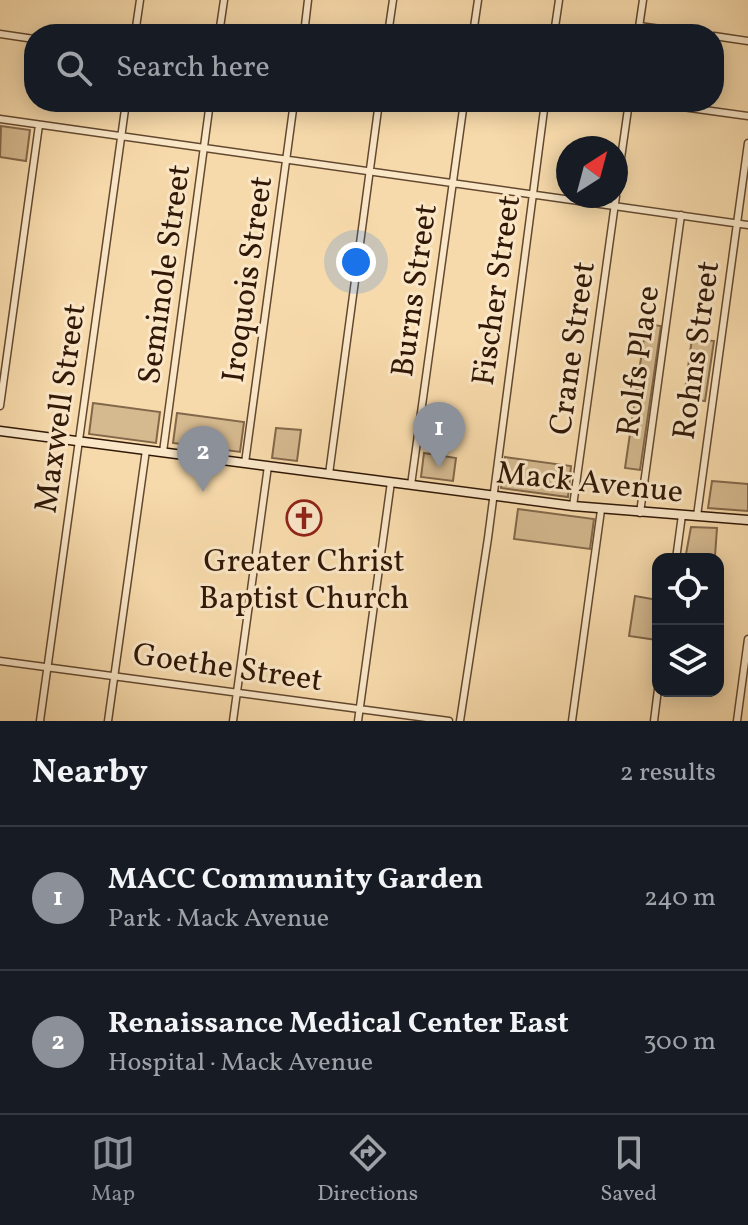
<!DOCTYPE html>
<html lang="en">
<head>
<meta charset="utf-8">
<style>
	:root { --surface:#171b24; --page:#242831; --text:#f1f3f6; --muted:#9ea1a6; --line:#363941; --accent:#8c9099 }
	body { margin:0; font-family:Vollkorn,serif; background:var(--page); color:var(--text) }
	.controls { position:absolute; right:24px; bottom:24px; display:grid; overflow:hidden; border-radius:16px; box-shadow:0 4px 20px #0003 }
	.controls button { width:72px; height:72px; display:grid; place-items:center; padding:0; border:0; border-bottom:2px solid var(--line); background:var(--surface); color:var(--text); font:40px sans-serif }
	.compass { position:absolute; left:556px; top:136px; width:72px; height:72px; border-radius:50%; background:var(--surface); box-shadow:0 4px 20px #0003; rotate:36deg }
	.you { position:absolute; left:356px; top:262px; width:28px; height:28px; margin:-20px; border:6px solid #fff; border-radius:50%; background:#1a73e8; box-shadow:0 0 0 12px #1a73e833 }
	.badge { display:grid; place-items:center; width:52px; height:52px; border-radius:50%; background:var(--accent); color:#fff; font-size:26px; font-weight:700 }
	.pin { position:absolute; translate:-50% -66px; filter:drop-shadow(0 2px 4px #0008) }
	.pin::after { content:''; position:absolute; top:42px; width:28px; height:24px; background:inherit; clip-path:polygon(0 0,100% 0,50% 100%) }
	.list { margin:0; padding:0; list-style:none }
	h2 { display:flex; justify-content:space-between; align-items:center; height:104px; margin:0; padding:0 32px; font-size:34px }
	h2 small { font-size:26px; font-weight:400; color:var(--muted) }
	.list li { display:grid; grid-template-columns:52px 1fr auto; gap:24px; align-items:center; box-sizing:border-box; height:144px; padding:0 32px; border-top:2px solid var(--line) }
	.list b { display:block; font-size:30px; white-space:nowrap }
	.list p { margin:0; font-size:26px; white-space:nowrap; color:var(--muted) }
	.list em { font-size:26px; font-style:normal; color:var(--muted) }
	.icon { flex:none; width:44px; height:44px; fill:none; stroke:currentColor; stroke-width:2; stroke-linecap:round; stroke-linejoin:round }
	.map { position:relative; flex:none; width:748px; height:721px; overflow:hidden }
	.search { position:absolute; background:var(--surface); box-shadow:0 4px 20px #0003; left:24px; right:24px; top:24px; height:88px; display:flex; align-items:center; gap:20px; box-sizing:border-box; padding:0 28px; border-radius:32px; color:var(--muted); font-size:30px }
	.sheet { height:392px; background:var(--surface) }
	nav { display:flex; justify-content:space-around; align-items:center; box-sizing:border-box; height:112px; border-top:2px solid var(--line); background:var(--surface); font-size:22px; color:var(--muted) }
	nav a { display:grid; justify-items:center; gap:4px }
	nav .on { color:var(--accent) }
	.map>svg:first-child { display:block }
</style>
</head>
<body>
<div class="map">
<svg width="748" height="721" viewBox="0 0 748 721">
	<rect width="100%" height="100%" fill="#f7daab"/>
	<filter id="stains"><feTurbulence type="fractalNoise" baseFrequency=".0025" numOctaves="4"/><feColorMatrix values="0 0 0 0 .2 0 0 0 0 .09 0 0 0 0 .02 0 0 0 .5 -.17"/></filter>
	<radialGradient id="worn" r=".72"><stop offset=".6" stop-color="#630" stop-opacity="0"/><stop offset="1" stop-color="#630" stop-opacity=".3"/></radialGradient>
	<path fill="#d5b98f" stroke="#82684a" stroke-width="2" d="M1 126 30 130 26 161 0 157Z
		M646 324 661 326 640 470 625 468Z
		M692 338 714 341 705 401 684 398Z
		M93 403 160 412 156 443 89 434Z
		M177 413 244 422 240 452 173 443Z
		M276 428 301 430 297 461 272 458Z
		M424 453 456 458 453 481 421 477Z
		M505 457 571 466 568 497 501 488Z
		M712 481 748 484V511L708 508Z
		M518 509 594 519 590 549 514 539Z
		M691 527 717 528 715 556 686 554Z
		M635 596 658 600 657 640 629 636Z"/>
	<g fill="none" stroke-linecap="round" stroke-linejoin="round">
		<defs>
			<path id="minor" d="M639 26 697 34
				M0 34 34 39
				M135 34 140 0
				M219 34 224 0
				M304 34 308 0
				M388 34 393 0
				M473 34 478 0
				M554 34 559 0
				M638 34 643 0
				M714 36 748 41
				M646 102 748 116
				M0 119 748 225
				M616 193 629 102
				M0 406 39 125
				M163 452 210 102
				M245 463 294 102
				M329 474 379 102
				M411 485 464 102
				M573 506 616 196
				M640 513 681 215
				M697 516 748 143
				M676 559 682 515
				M0 661 449 721
				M40 721 126 102
				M108 721 146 450
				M233 721 268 466
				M358 721 391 482
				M460 721 488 538 545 102
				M572 721 601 510
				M654 721 658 689
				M737 721 748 639"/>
			<path id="secondary" d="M0 431 573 506 748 520"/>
		</defs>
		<use href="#minor" stroke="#62482f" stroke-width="9"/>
		<use href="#secondary" stroke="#301706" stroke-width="11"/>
		<use href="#minor" stroke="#fae7c8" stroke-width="6"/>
		<use href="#secondary" stroke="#fae7c8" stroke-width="8"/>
	</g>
	<defs>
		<symbol id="church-ring" viewBox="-11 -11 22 22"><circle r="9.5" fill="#fae7c8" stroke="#8f2418" stroke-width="1.5"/><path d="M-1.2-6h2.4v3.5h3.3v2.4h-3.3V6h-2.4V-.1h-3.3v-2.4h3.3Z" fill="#8f2418"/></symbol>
	</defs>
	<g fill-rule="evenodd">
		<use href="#church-ring" x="284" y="498" width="40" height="40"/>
	</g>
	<g text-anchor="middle" stroke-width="6" stroke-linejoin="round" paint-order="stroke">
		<g font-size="32" fill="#301706" stroke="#fae7c8">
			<text transform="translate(163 274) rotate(-82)" y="11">Seminole Street</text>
			<text transform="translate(246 279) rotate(-82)" y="11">Iroquois Street</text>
			<text transform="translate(413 290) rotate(-82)" y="11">Burns Street</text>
			<text transform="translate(495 290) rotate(-82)" y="11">Fischer Street</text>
			<text transform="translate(571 348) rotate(-82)" y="11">Crane Street</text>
			<text transform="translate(695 350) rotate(-82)" y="11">Rohns Street</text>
			<text transform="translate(637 361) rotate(-82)" y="11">Rolfs Place</text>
			<text transform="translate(59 408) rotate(-82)" y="11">Maxwell Street</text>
			<text transform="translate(590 481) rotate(6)" y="11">Mack Avenue</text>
			<text transform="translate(228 666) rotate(8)" y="11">Goethe Street</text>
		</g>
		<g font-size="32" fill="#301706" stroke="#fae7c8">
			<text x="304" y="571">Greater Christ<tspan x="304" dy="37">Baptist Church</tspan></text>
		</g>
	</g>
	<rect width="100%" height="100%" filter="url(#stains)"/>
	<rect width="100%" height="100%" fill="url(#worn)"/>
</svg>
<div class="controls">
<button><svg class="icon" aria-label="locate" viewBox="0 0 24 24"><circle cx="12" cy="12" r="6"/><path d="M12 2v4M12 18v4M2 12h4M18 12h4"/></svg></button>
<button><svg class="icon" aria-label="layers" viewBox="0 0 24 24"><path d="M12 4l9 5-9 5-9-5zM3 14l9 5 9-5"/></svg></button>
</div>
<svg class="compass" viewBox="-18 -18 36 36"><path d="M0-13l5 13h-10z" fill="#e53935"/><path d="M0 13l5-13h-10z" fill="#9ea1a6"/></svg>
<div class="you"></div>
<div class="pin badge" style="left:439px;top:468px">1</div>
<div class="pin badge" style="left:203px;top:492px">2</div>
<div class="search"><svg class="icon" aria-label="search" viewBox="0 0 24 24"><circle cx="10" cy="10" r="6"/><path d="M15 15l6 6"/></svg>Search here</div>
</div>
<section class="sheet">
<h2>Nearby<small>2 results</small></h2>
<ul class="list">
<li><span class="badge">1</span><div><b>MACC Community Garden</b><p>Park · Mack Avenue</p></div><em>240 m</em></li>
<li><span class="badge">2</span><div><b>Renaissance Medical Center East</b><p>Hospital · Mack Avenue</p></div><em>300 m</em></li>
</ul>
</section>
<nav>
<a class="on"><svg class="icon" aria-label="map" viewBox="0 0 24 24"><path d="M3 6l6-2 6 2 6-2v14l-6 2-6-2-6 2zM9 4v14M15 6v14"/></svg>Map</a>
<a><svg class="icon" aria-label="directions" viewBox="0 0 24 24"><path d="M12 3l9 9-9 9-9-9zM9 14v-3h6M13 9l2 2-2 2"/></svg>Directions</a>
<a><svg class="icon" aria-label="saved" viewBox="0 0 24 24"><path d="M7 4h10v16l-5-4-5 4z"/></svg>Saved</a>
</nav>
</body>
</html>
